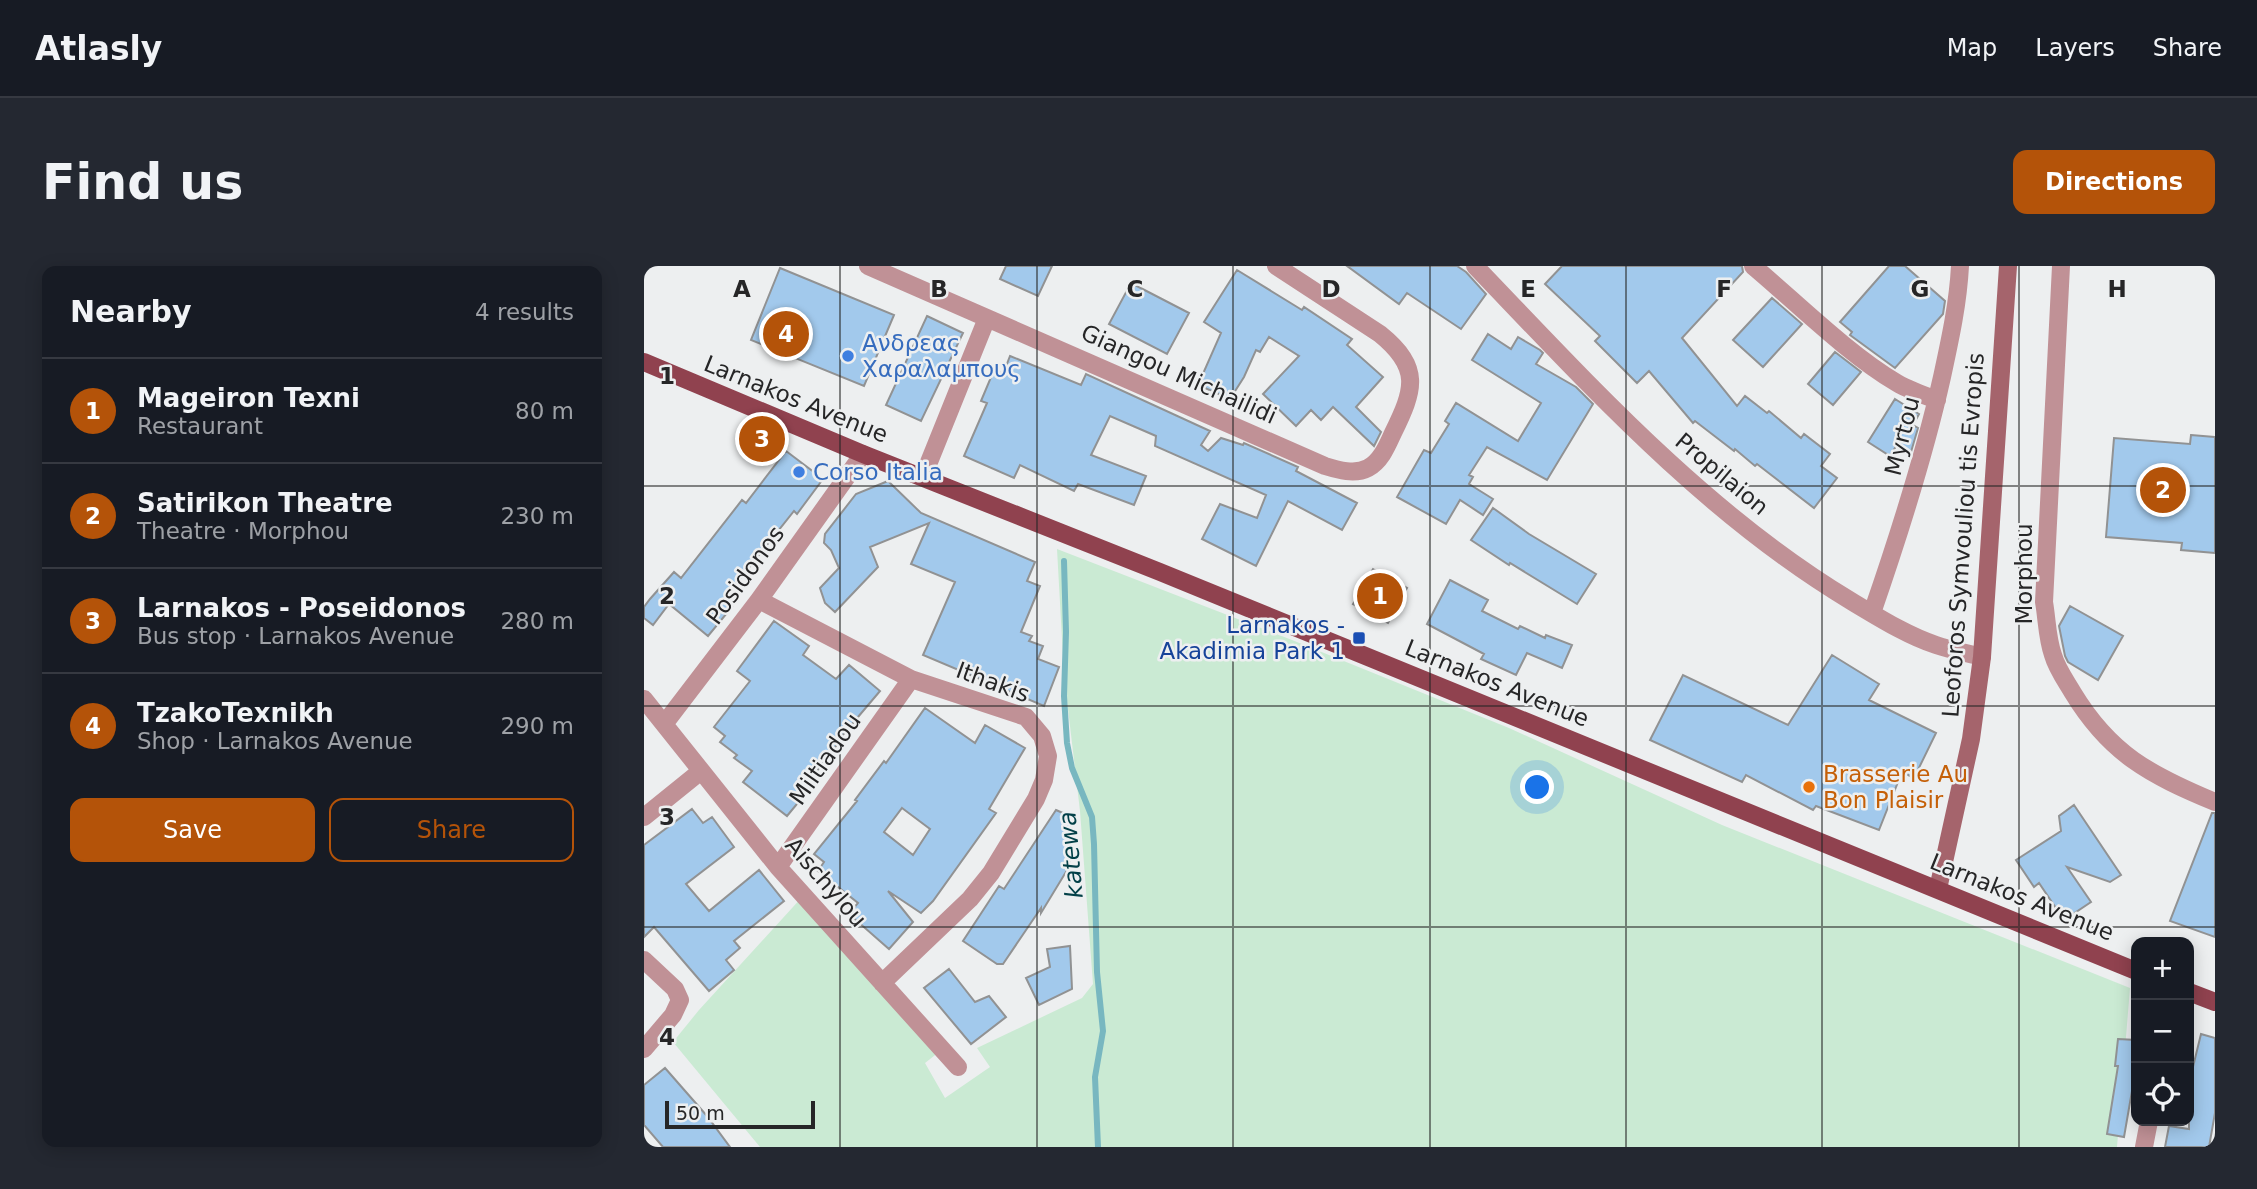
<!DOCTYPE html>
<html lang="en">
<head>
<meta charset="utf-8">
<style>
	:root { --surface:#171b24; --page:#242831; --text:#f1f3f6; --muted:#9ea1a6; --line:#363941; --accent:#b45309 }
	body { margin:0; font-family:"DejaVu Sans",sans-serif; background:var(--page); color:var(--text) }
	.controls { position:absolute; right:21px; bottom:21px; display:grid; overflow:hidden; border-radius:14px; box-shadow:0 4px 18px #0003 }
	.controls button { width:63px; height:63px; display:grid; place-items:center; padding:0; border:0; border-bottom:2px solid var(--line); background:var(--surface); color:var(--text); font:35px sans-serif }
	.scale { position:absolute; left:21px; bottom:18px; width:150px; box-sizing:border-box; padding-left:7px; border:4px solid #262627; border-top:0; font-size:19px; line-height:24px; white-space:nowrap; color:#262627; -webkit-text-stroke:5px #edeff0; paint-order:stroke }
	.you { position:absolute; left:894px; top:522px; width:24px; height:24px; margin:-18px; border:5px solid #fff; border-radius:50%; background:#1a73e8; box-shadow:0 0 0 10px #1a73e833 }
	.badge { display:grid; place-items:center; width:46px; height:46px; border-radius:50%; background:var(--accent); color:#fff; font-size:23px; font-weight:700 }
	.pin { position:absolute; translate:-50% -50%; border:4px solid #fff; box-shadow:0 2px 7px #0006 }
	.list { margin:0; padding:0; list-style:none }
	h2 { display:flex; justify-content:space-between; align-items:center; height:91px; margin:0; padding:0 28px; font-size:30px }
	h2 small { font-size:23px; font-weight:400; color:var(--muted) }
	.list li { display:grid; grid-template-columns:46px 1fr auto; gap:21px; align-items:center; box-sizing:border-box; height:105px; padding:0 28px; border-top:2px solid var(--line) }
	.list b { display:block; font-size:26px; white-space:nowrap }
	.list p { margin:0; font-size:23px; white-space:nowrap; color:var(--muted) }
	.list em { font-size:23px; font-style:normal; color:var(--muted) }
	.actions { display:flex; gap:14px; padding:21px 28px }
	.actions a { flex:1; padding:16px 0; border:2px solid var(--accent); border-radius:14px; text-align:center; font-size:24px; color:var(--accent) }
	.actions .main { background:var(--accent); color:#fff }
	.icon { flex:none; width:38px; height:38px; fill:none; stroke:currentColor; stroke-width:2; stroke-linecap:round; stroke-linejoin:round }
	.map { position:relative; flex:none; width:1571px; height:881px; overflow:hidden; border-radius:14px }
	header { display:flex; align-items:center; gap:42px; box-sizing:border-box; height:98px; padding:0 35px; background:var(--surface); border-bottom:2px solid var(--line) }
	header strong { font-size:33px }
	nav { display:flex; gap:38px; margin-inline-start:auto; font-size:24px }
	.intro { display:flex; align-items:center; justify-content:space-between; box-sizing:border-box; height:168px; padding:0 42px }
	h1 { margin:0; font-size:49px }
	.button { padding:18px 32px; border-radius:14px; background:var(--accent); color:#fff; font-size:24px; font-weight:700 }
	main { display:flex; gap:42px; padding:0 42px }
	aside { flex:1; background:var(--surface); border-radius:14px; box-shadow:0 4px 18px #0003 }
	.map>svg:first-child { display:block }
</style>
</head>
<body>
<header>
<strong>Atlasly</strong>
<nav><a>Map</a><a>Layers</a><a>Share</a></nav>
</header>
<div class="intro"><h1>Find us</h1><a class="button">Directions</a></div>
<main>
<aside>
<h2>Nearby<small>4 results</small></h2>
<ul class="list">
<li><span class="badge">1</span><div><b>Mageiron Texni</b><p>Restaurant</p></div><em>80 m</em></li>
<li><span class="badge">2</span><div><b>Satirikon Theatre</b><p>Theatre · Morphou</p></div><em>230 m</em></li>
<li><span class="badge">3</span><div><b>Larnakos - Poseidonos</b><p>Bus stop · Larnakos Avenue</p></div><em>280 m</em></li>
<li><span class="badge">4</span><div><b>TzakoTexnikh</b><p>Shop · Larnakos Avenue</p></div><em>290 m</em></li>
</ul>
<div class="actions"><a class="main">Save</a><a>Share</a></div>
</aside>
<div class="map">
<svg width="1571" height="881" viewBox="0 0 1571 881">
	<rect width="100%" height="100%" fill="#edeff0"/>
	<path fill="#caead3" d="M413 283 648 374 865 462 1078 559 1486 722 1473 881H116L29 776 55 744 159 630 295 786 281 797 301 832 346 801 333 782 438 732 449 718 436 545 420 409Z"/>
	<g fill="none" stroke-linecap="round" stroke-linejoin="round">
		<path stroke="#78b7c0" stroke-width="6" d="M420 295 422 366 420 430 423 477 428 502 448 551 450 578 453 706 459 765 451 811 454 881"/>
	</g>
	<path fill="#a2c9ec" stroke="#919293" stroke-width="2" fill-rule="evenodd" d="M362 0H408L394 30 356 13Z
		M703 0H813L822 6 842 28 817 63 763 27 755 38Z
		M918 0H1098L1099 6 1038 72 1093 140 1101 130 1123 147 1125 145 1157 172 1160 168 1186 188 1177 200 1193 212 1170 242 1113 198 1111 200 1091 183 1090 185 1051 155 1049 157 1005 105 993 117 951 75 956 70 901 18Z
		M1245 0H1261L1301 35 1299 48 1251 102 1206 69 1208 66 1196 56Z
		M136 2 250 49 220 120 107 74Z
		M593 4 658 44 660 41 708 73 703 79 739 111 712 141 737 166 730 180 689 141 677 154 667 144 652 160 619 128 655 90 625 71 616 86 612 84 600 111 586 133 554 119 577 67 560 56Z
		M487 17 545 47 523 88 465 58Z
		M1128 32 1158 58 1119 101 1089 74Z
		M283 50 319 67 277 155 242 139Z
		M844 68 867 83 874 71 896 84 899 87 892 98 932 121 949 138 903 214 843 181 825 209 829 211 825 218 849 233 839 249 816 234 802 258 753 231 780 184 787 187 805 158 801 155 812 137 874 175 897 137 828 94Z
		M1191 86 1217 106 1189 139 1164 118Z
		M366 90 437 119 442 108 566 165 557 179 564 185 577 172 599 179 600 177 654 201 652 205 713 237 698 264 644 235 612 300 558 273 576 238 613 252 622 229 511 180 512 170 466 150 447 189 502 210 490 239 434 218 430 225 376 199 370 212 320 190 343 137 337 135 350 104 359 108Z
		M1251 133 1275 148 1269 159 1274 162 1267 186 1254 177 1246 190 1224 176Z
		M1547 169 1571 171V287L1537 284 1538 277 1462 271 1470 172 1546 178Z
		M142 185 179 213 153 248 150 245 79 334 88 341 64 370 25 338 9 359 0 352V341L6 333 30 306 37 312 98 234 102 237Z
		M244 215 277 247 391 296 383 315 396 320 377 366 388 370 385 375 399 380 394 393 415 401 400 440 279 389 311 316 267 298 285 257 226 281 234 301 191 346 181 337 176 322 195 302 187 284 180 277 181 268 212 228Z
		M849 242 885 268 952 308 933 338 866 297 865 299 827 274Z
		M729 303 763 322 744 357 709 338Z
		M806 314 844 334 838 345 874 363 876 360 901 372 902 369 928 379 918 402 883 387 872 409 837 393 840 388 783 358Z
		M1426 340 1479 370 1454 414 1424 396 1421 390 1415 360Z
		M130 355 165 380 159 389 192 413 205 399 236 425 197 471 198 472 163 518 167 521 143 550 99 516 108 505 90 492 93 489 76 476 81 470 70 461 106 415 93 405Z
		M1188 389 1235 418 1225 434 1292 467 1270 512 1258 506 1235 564 1172 540 1169 544 1102 509 1098 516 1006 474 1039 409 1144 459Z
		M281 442 331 477 341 459 381 482 345 543 352 547 289 635 277 647 244 625 269 656 245 683 205 648 214 637 174 605 180 596 170 588 213 535 211 534 240 495 242 497ZM258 542 286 563 269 589 240 566Z
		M1430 539 1477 609 1466 616 1423 601 1447 636 1420 654 1395 617 1390 621 1372 594 1417 565 1415 550Z
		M48 543 59 557 68 551 90 581 42 618 65 645 115 604 140 635 90 675 96 682 82 694 90 704 65 725 10 661 0 671V579Z
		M412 544 428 551 425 601 397 647V642L359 698H353L319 675 355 620 360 623Z
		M1568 547H1571V671L1526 655Z
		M426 680 428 723 395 739 382 712 406 701 403 683Z
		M305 703 331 736 345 730 362 751 327 778 280 722Z
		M1557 768 1571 772V847L1565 881H1521L1525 860 1545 863V817Z
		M1474 773 1492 774V802L1480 871 1463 868 1474 800H1471Z
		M21 802 63 850 86 881H19L0 859V819Z"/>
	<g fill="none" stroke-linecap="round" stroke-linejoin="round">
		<path stroke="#c09196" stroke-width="18" d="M224 0 681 200C694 204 711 209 724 202 737 195 743 180 749 167 770 124 778 102 736 68L632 0
			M831 0C947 121 1062 248 1207 335 1234 351 1262 369 1292 379 1307 384 1323 387 1338 391
			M1109 0C1153 37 1204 88 1253 117 1265 124 1279 129 1293 134
			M1417 0 1400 336C1403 353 1403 372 1409 389 1413 403 1422 415 1429 427 1466 488 1506 509 1571 536
			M279 211 343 52
			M115 334 267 413 382 451 398 470 404 490 400 514 392 533 347 607 326 633 238 717
			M1228 347C1255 269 1280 191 1298 111 1306 74 1314 38 1316 0
			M0 433 134 601 314 801
			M21 457 115 334 219 188
			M0 551 57 505
			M134 601 267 413
			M0 694 31 723 36 734 29 749 0 783
			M1500 881 1505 855"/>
		<path stroke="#a5646c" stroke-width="18" d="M1294 623 1327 473 1338 391 1364 0"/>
		<path stroke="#90424f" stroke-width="18" d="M0 96 219 188 516 306 1492 705
			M1545 726 1571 736"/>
	</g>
	<path fill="none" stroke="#262627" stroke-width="2" stroke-opacity="0.55" d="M196 0V881M393 0V881M589 0V881M786 0V881M982 0V881M1178 0V881M1375 0V881M0 220H1571M0 440H1571M0 661H1571"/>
	<g fill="#3f7fe0" stroke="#edeff0" stroke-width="2.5">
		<circle cx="204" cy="90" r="7"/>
		<circle cx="155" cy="206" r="7"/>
	</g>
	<rect fill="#1a4fb4" stroke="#edeff0" stroke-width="2.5" x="708" y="365" width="14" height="14" rx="3.5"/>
	<circle fill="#e8710a" stroke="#edeff0" stroke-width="2.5" cx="1165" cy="521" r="7"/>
	<g text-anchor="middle" stroke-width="5" stroke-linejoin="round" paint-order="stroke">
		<g font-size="23" fill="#366cbe" stroke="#edeff0" text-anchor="start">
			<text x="218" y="85">Ανδρεας<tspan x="218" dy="26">Χαραλαμπους</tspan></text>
			<text x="169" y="214">Corso Italia</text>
		</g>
		<g font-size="23" fill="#262627" stroke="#edeff0">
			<text transform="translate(535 108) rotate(24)" y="8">Giangou Michailidi</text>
			<text transform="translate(152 133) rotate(22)" y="8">Larnakos Avenue</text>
			<text transform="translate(1258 170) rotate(-76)" y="8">Myrtou</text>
			<text transform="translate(1078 208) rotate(40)" y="8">Propilaion</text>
			<text transform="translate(1319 269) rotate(-86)" y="8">Leoforos Symvouliou tis Evropis</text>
			<text transform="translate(1380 308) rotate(-90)" y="8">Morphou</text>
			<text transform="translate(101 309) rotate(-54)" y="8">Posidonos</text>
			<text transform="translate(349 416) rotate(20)" y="8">Ithakis</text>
			<text transform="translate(853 417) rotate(22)" y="8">Larnakos Avenue</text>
			<text transform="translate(181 493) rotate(-55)" y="8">Miltiadou</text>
			<text transform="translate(182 616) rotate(49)" y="8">Aischylou</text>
			<text transform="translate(1378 631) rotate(22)" y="8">Larnakos Avenue</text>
		</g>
		<g font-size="23" fill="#164399" stroke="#edeff0" text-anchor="end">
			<text x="701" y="367">Larnakos -<tspan x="701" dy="26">Akadimia Park 1</tspan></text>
		</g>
		<g font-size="23" fill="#c56008" stroke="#edeff0" text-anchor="start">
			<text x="1179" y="516">Brasserie Au<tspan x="1179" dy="26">Bon Plaisir</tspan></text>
		</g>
		<g font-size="24" font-style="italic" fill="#034048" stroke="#edeff0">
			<text transform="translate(427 589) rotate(-95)" y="8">katewa</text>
		</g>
	</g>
	<g font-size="23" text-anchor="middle" font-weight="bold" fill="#262627" stroke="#edeff0" stroke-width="5" stroke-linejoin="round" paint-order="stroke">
		<text x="98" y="31">A</text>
		<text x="295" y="31">B</text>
		<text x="491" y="31">C</text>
		<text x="687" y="31">D</text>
		<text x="884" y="31">E</text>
		<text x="1080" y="31">F</text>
		<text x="1276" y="31">G</text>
		<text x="1473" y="31">H</text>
		<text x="23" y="118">1</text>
		<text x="23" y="338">2</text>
		<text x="23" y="559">3</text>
		<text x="23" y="779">4</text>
	</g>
</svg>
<div class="controls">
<button>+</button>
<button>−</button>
<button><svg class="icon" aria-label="locate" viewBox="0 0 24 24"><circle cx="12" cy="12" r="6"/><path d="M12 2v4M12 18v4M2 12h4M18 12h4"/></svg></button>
</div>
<div class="scale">50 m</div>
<div class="you"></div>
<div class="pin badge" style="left:736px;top:330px">1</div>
<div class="pin badge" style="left:1519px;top:224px">2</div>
<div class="pin badge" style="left:118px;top:173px">3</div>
<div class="pin badge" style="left:142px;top:68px">4</div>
</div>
</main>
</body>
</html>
